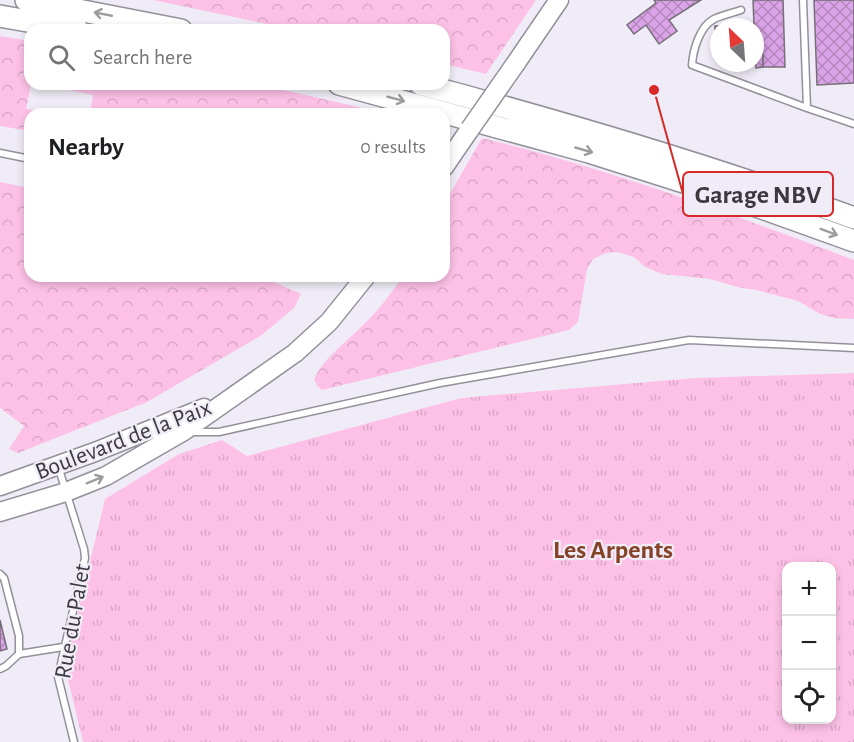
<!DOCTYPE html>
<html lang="en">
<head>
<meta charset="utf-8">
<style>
	:root { --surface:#fff; --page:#f2f2f2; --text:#202124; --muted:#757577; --line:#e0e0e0 }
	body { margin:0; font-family:"Alegreya Sans",sans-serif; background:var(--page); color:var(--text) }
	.controls { position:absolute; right:18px; bottom:18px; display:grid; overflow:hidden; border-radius:12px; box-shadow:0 3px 9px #0003 }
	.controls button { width:54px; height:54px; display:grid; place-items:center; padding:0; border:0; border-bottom:2px solid var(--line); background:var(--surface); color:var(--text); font:30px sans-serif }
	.compass { position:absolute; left:710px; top:18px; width:54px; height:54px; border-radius:50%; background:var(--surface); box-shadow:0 3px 9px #0003; rotate:335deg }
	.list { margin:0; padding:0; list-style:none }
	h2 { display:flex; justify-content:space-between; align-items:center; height:78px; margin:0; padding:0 24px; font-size:26px }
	h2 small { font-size:20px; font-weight:400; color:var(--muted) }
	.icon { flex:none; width:33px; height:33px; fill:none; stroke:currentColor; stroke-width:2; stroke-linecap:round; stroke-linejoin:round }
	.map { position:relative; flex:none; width:854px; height:742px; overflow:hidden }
	.search { position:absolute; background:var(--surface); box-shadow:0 3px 9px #0003; left:24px; top:24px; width:426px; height:66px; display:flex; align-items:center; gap:15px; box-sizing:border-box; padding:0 21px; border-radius:18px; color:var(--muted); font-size:22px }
	.panel { position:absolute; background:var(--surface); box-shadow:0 3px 9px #0003; left:24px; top:108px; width:426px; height:174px; border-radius:18px }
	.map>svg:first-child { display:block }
</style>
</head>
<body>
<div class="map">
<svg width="854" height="742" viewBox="0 0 854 742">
	<defs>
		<pattern id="grass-tufts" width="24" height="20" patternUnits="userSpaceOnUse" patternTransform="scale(1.5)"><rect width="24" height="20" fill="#fdc1e7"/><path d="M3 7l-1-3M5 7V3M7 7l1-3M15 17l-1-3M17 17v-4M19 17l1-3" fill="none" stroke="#daa7c7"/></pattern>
		<pattern id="forest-crowns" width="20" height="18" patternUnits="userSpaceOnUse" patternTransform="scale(1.5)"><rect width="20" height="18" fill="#fdc1e7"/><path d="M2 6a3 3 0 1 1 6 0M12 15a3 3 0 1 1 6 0" fill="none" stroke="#daa7c7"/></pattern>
		<pattern id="building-cross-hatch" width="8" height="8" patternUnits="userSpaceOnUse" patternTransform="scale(1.5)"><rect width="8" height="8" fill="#dca4e8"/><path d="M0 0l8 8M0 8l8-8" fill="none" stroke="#b487bd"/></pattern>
	</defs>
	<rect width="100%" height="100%" fill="#f0ecf7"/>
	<path fill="url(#grass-tufts)" fill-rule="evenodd" d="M854 373V742H83L65 667 105 499 179 454 222 440 247 456 461 398 695 378ZM786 566H832V720H786Z"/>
	<path fill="url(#forest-crowns)" d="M153 0H536L486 74 444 64V30H295Z
		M0 36 30 41 31 84 26 109 55 114H30V131L0 126Z
		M39 84H257L389 114H90L93 95Z
		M482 138C609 169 732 214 854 260V319L834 318 820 314 798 301 756 290 737 287 710 279 662 274 645 267 634 257 617 252 606 253 593 259 587 269 578 322 569 330 322 390 317 386 314 379C324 358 345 343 361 327 377 312 391 294 403 276H444V204Z
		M0 182 30 188V276H277L274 282 301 294 294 308 262 335 147 402 18 453 9 449 24 426 0 408Z"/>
	<path fill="url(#building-cross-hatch)" stroke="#766f78" stroke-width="1.5" d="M654 0H701L669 20 677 31 659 44 646 25 634 34 627 25 656 3Z
		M753 0H783L785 67H763V54H755V27H719V55H715V26L754 25Z
		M814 0H854V83L817 85Z
		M755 54H763V67L756 68Z
		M0 620 7 649 0 651Z"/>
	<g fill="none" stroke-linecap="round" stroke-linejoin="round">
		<defs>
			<path id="service" d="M803 0 807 108 854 124
				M741 10C732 13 722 15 714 19 699 27 693 51 692 65L807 108
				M0 153 30 159
				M192 432H219L440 383 689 340 854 348
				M58 466 84 549 85 558 58 677 74 742
				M0 574 4 578 19 636V654L6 666 0 669
				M19 654 63 647"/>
			<path id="secondary" d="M516 63 559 0
				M444 167 470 129
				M0 486 95 452 204 408
				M0 512 66 492 106 476 184 431 295 353 329 322 366 276"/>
			<path id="trunk" d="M26 0 181 30
				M0 16 78 30
				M339 84 589 152 731 197 854 241
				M420 84C566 123 712 166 854 218"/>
		</defs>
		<use href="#service" stroke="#93909a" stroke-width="9"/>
		<use href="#secondary" stroke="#93909a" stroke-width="21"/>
		<use href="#trunk" stroke="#93909a" stroke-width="24"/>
		<use href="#service" stroke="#fff" stroke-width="6"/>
		<use href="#secondary" stroke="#fff" stroke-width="18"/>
		<use href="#trunk" stroke="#fff" stroke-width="21"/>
		<defs>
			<path id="secondary-bridge" d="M470 129 516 63"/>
		</defs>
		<use href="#secondary-bridge" stroke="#93909a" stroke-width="21" stroke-linecap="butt"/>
		<use href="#secondary-bridge" stroke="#fff" stroke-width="18"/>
	</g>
	<defs><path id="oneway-shaft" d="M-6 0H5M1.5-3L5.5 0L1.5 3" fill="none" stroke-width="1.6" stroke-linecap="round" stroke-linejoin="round" transform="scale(1.5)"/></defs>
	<g stroke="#9d9c9e">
		<use href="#oneway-shaft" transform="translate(103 14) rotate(-169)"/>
		<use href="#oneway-shaft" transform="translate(396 99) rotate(15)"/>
		<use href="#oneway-shaft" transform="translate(584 150) rotate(16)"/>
		<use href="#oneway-shaft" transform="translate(829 232) rotate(20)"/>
		<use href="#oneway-shaft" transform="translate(95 480) rotate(-22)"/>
	</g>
	<g text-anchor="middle" stroke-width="4.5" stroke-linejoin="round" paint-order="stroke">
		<g font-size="24" fill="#3b393e" stroke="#f0ecf7">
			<text transform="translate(123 439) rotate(-21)" y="8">Boulevard de la Paix</text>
			<text transform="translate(72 621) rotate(-80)" y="8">Rue du Palet</text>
		</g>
		<g font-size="26" font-weight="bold" fill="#854227" stroke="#f0ecf7">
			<text x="613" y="558">Les Arpents</text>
		</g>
	</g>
	<path fill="none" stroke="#d62828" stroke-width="2" d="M654 90L683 194"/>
	<circle fill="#d62828" stroke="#f0ecf7" stroke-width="2" cx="654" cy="90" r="6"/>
	<rect fill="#f0ecf7" stroke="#d62828" stroke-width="2" x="683" y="172" width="150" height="44" rx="6"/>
	<g font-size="26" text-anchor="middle" font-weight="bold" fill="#3b393e">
		<text x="758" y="203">Garage NBV</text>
	</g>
</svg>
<div class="controls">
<button>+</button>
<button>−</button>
<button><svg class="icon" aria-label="locate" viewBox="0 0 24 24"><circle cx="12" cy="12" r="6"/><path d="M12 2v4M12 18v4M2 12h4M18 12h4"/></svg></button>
</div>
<svg class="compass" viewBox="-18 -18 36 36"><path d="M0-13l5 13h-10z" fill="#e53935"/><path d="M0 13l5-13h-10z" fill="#757577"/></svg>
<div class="search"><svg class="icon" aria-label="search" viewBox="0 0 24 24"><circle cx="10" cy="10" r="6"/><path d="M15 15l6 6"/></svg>Search here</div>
<section class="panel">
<h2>Nearby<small>0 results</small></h2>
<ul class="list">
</ul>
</section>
</div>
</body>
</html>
